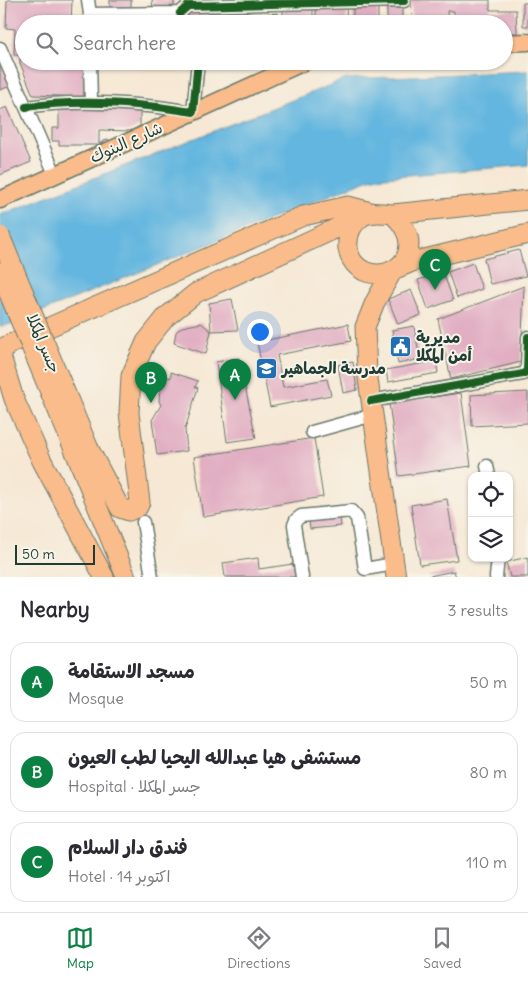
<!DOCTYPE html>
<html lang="en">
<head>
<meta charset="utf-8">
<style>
	:root { --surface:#fff; --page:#f7f7f7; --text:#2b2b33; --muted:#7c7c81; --line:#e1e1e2; --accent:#0b8043 }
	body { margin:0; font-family:Delius,"Playpen Sans Arabic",sans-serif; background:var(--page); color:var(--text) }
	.controls { position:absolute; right:15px; bottom:15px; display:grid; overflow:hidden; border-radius:10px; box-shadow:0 1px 4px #0004 }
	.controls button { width:45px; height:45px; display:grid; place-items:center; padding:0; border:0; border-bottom:1px solid var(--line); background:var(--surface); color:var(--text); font:25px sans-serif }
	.scale { position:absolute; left:15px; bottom:12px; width:80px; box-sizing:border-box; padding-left:5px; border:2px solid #1f3d34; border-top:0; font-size:14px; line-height:18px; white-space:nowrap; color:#1f3d34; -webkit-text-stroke:4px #f7f3e8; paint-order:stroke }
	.you { position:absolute; left:259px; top:331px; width:18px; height:18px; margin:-12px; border:4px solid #fff; border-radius:50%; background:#1a73e8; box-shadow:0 0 0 8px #1a73e833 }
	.badge { display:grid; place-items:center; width:32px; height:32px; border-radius:50%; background:var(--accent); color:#fff; font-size:16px; font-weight:700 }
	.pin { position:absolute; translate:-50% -41px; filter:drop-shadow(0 1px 2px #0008) }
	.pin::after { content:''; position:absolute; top:26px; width:18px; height:15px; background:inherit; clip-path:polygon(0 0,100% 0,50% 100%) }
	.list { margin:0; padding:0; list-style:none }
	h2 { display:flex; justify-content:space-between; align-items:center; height:65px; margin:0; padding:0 20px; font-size:21px }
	h2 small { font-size:16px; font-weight:400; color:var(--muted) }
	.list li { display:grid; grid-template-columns:32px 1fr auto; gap:15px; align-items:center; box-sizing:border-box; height:80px; margin:0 10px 10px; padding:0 10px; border:1px solid var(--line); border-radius:15px }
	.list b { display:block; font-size:19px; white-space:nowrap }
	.list p { margin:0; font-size:16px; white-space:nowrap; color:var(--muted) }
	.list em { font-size:16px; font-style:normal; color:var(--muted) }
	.icon { flex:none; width:28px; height:28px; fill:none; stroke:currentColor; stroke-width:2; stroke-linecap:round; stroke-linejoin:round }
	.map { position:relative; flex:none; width:528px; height:577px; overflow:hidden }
	.search { position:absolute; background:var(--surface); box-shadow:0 1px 4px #0004; left:15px; right:15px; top:15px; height:55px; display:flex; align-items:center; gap:12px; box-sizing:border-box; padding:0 18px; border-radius:28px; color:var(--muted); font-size:19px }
	.sheet { height:335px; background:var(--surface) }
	nav { display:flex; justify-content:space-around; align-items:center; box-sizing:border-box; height:70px; border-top:1px solid var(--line); background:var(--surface); font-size:14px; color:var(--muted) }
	nav a { display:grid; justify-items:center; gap:2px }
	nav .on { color:var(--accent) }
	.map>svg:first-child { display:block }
</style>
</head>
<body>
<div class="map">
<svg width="528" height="577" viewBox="0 0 528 577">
	<rect width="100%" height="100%" fill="#f7f3e8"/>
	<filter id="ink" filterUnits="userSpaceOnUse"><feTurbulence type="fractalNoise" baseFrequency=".02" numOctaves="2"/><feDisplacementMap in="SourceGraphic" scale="10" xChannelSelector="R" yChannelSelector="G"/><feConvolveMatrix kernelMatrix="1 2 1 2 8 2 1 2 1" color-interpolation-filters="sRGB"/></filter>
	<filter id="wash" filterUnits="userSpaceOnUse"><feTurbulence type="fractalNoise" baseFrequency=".0096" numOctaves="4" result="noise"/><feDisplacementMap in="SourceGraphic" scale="20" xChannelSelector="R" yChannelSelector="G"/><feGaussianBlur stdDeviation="1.12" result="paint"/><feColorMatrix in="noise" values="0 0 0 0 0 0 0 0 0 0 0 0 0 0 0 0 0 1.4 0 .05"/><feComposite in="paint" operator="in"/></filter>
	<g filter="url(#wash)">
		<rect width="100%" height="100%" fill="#f6e8d4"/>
		<path fill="#64b6df" stroke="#427a8a" d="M528 71V165L372 178 11 324 0 327V215L346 79Z"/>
		<g id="blocks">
			<path fill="#e1aec2" d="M7 0H72L71 24H24V61H85L84 97 33 95 20 63V55H14L15 29 6 28Z
				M110 0H131V8L110 9Z
				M152 0H174V11H153Z
				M411 0H490V10H516L517 33H504V24H455L454 11H447L448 24H412Z
				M353 3H378V24H353Z
				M523 3H528V26H523Z
				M211 4H227V24H211Z
				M247 5V24H230V6Z
				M346 6 347 24H316V7Z
				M180 7H208V24H181Z
				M283 7H313V24H283Z
				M387 8H402V24H387Z
				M278 13V24H251V14H262V21H268V14Z
				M0 62 10 86 0 90Z
				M7 107 31 162 0 175V110Z
				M59 107 140 108V126L130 131 99 130V144L108 139 111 145 101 150 98 145H59V141H52V128H59Z
				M519 250 526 276 490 284 484 259Z
				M473 263 482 289 457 298 448 272Z
				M443 272 453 300 428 309 418 280Z
				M524 286 521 362 451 379 438 319Z
				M411 290 421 315 398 324 388 299Z
				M232 299 238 330 211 331 206 354 174 343 176 332 182 327 201 323 211 331 209 303Z
				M348 324 351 341 277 355 283 387 327 379 331 395 270 407 257 342Z
				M414 326 420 359 398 364 392 330Z
				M239 358 256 438 227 442 216 362Z
				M436 361 438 373 388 382 386 370Z
				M353 362 357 390 343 393 338 365Z
				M171 372 198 381 195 387 198 388 185 429 187 451 157 455 152 420 161 405 159 401 160 388 167 377 171 378Z
				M528 392V423L472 426 471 395Z
				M461 393 471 466 399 476 389 403Z
				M314 438 323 497 203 517 194 457Z
				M447 499 457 560 420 565 411 505Z
				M340 518 341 526 310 529 309 521Z
				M528 557V577H510L506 562Z
				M258 558 259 569 293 564 295 577H225L223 563Z
				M454 571 456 577H429V576Z"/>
		</g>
	</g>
	<g filter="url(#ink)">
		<use href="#blocks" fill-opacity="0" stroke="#6a796c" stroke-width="1"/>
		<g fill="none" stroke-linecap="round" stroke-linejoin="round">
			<defs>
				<path id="minor" d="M88 0 90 14
					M180 13 188 6 404 1
					M90 24V14L180 13 182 24
					M0 48 55 174
					M90 61 91 103
					M26 107C66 101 107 102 147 106 162 107 178 110 193 112L198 61
					M371 401 523 374 527 371 528 337
					M312 432 373 415
					M487 466 489 476
					M143 522 152 577
					M302 577 294 525 296 520 301 516 351 511 357 518 365 569 394 564
					M496 577 498 558"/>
				<path id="major" d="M504 43 528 42
					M0 200 306 61"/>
				<path id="highway" d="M393 214C401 222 409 232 409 244 409 267 384 280 364 271 342 260 343 229 363 216 372 211 383 213 393 214L528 200
					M89 449 120 508 129 511 138 507 140 502 129 413 131 376 146 342 166 317 196 293 363 216
					M76 454 126 577
					M104 577 42 461 14 399 1 356 6 346 303 216 348 206 374 213
					M396 577 367 372 365 327 375 302 393 270 412 262 528 234"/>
			</defs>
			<use href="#minor" stroke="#6a796c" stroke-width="15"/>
			<use href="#major" stroke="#6a796c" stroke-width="19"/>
			<use href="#highway" stroke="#6a796c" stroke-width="21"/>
			<use href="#minor" stroke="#fff" stroke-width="12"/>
			<use href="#major" stroke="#f9bc8a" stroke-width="16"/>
			<use href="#highway" stroke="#f9bc8a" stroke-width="19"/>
			<defs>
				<path id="highway-bridge" d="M0 236 89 449
					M0 272 76 454"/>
			</defs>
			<use href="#highway-bridge" stroke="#6a796c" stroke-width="21" stroke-linecap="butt"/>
			<use href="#highway-bridge" stroke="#f9bc8a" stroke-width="19"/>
			<defs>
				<path id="cycleway" d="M180 13 188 6 404 1
					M26 107C66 101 107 102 147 106 162 107 178 110 193 112L198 61
					M371 401 523 374 527 371 528 337"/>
			</defs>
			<use href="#cycleway" stroke="#f7f3e8" stroke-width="11"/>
			<use href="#cycleway" stroke="#1b5e20" stroke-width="8"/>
		</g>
	</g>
	<defs>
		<symbol id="civic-square" viewBox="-11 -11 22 22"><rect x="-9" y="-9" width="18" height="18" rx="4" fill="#1f6fb2" stroke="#f7f3e8"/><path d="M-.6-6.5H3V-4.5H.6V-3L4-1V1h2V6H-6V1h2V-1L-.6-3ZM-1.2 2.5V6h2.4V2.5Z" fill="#fff"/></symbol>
		<symbol id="school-square" viewBox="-11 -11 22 22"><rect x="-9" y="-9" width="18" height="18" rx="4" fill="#1f6fb2" stroke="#f7f3e8"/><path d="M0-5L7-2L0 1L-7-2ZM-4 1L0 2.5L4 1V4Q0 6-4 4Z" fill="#fff"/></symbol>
	</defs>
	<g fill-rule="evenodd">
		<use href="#civic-square" x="388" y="334" width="25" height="25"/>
		<use href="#school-square" x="254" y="356" width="25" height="25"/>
	</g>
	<g text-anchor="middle" stroke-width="4" stroke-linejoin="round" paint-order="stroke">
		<g font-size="16" fill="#1f3d34" stroke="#f7f3e8">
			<text transform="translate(126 142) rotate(-24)" y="6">شارع البنوك</text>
			<text transform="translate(44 343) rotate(67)" y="6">جسر المكلا</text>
		</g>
		<g font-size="16" font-weight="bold" fill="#1f3d34" stroke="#f7f3e8" text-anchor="start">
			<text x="416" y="343">مديرية<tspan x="416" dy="18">أمن المكلا</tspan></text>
			<text x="282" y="374">مدرسة الجماهير</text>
		</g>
	</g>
</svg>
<div class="controls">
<button><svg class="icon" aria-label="locate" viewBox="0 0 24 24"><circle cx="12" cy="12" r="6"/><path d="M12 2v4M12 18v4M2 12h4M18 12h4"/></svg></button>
<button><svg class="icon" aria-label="layers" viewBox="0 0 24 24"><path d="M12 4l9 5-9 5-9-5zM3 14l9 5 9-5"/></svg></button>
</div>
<div class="scale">50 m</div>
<div class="you"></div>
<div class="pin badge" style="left:235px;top:400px">A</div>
<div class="pin badge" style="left:151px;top:403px">B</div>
<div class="pin badge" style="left:435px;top:290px">C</div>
<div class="search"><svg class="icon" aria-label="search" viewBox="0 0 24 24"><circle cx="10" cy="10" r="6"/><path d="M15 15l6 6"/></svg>Search here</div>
</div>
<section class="sheet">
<h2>Nearby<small>3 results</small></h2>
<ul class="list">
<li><span class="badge">A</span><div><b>مسجد الاستقامة</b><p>Mosque</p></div><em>50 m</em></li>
<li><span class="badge">B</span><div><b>مستشفى هيا عبدالله اليحيا لطب العيون</b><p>Hospital · جسر المكلا</p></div><em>80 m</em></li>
<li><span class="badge">C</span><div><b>فندق دار السلام</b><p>Hotel · 14 اكتوبر</p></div><em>110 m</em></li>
</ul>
</section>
<nav>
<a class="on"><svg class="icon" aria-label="map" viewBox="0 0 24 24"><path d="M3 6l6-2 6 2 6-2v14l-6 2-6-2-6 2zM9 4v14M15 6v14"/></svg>Map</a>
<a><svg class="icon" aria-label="directions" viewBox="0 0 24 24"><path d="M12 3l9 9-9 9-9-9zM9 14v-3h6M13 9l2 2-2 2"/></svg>Directions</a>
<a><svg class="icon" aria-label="saved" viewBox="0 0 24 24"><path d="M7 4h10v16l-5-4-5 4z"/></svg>Saved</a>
</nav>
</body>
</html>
